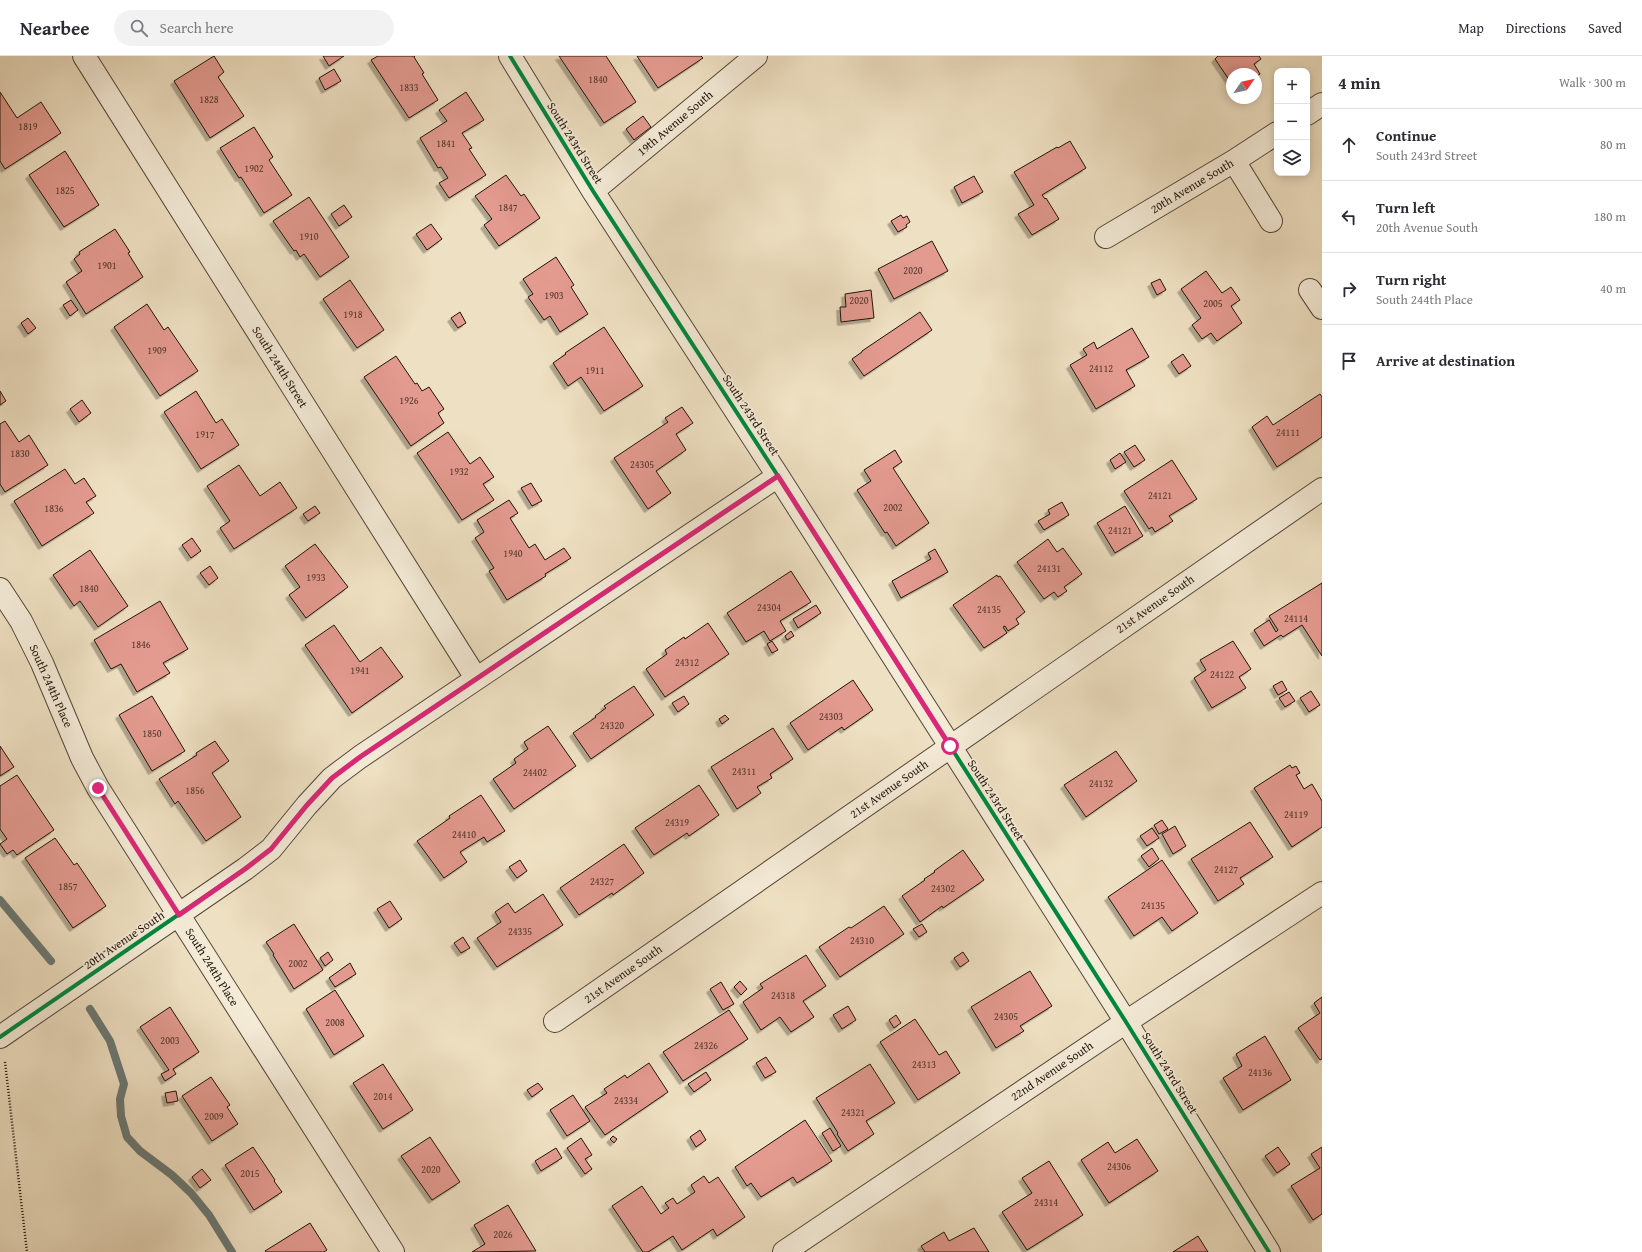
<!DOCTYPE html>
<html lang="en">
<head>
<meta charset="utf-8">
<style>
	:root { --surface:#fff; --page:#f2f2f3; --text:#2b2b33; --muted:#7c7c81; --line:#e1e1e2 }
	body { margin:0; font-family:"Gentium Book Plus",serif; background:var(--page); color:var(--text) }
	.controls { position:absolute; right:12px; top:12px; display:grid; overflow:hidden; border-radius:8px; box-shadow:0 2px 10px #0003 }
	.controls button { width:36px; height:36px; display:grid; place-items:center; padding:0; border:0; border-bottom:1px solid var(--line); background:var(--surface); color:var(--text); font:20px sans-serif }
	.compass { position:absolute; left:1226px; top:12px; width:36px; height:36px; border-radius:50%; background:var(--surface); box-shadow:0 2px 10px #0003; rotate:56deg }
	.stop { position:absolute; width:12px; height:12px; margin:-9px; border:3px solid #db2777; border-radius:50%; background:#fff }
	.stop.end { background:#db2777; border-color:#fff; box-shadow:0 1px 4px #0008 }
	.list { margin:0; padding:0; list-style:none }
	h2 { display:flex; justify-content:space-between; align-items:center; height:52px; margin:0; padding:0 16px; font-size:17px }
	h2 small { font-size:13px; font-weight:400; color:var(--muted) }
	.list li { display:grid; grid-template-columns:26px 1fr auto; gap:12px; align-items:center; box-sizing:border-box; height:72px; padding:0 16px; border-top:1px solid var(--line) }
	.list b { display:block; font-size:15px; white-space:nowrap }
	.list p { margin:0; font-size:13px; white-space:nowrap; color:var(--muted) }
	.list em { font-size:13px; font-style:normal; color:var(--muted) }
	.icon { flex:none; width:22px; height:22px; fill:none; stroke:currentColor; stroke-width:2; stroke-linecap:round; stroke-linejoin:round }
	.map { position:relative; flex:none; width:1322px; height:1196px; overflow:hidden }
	header { display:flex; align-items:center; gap:24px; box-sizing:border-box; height:56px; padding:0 20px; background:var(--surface); border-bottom:1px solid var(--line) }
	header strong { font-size:19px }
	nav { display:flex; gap:22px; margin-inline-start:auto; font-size:14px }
	.search { width:280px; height:36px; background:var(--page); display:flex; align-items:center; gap:10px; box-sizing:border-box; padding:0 14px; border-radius:22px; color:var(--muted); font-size:15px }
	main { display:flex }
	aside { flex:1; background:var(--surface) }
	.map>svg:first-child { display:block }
</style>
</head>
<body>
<header>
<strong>Nearbee</strong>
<div class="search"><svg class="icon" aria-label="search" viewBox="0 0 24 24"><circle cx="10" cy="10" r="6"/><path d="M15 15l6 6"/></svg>Search here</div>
<nav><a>Map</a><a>Directions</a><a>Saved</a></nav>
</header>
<main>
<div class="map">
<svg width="1322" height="1196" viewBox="0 0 1322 1196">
	<defs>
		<filter id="shadow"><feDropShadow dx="-3.5" dy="3.5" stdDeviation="0" flood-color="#0004"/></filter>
	</defs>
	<rect width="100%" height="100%" fill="#eee0c2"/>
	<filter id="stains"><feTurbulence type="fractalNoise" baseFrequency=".005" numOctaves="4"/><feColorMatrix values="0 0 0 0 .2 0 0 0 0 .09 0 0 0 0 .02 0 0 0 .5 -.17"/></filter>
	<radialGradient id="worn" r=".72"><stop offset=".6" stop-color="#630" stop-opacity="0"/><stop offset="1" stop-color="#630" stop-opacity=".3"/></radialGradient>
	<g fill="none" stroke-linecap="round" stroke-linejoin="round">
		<path stroke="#6b7874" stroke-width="8" d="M0 844 51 905
			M90 953 110 985 124 1028 120 1043 121 1060 127 1081 140 1095 172 1119 191 1137 209 1159 232 1196"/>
	</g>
	<path fill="#e39a8f" stroke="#21140a" filter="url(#shadow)" d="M214 0 224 16 218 21 244 60 210 82 174 25Z
		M323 0H344L329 10Z
		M378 0H415L414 1 424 17 422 18 438 44 409 62 371 4Z
		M559 0H606L636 46 604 67Z
		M637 0H701L703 2 658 32Z
		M1218 0H1259L1261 3 1254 8 1260 18 1256 21V18H1232V28L1215 3Z
		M334 13 341 25 325 34 319 22Z
		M0 36 17 62 41 46 61 77 5 113 0 105Z
		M466 36 484 64 462 77 472 92 469 93 486 119 449 142 439 127 448 122 441 111 438 112 420 82 447 65 439 54Z
		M643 60 651 71 634 84 626 73Z
		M254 71 273 101 269 104 292 139 264 157 241 121 239 122 220 92Z
		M1070 85 1086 112 1042 139 1045 143 1046 142 1059 163 1032 179 1018 158 1034 149 1014 116 1057 91 1058 92Z
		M65 95 99 149 64 171 29 119Z
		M506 119 521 140 524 138 540 162 499 190 484 169 492 163 475 140Z
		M974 120 983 136 962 147 954 131Z
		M309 141 349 201 320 221 304 198 300 201 296 194 294 195 273 165Z
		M344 149 352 161 339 170 331 158Z
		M901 159 903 162 907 160 910 166 906 169 907 171 898 176 891 165Z
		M431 168 442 183 427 194 416 178Z
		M115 173 130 196 128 197 143 221 86 258 66 226 82 215 74 203 80 198 79 196Z
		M932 185 948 215 894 243 878 213Z
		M556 201 574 229 571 231 588 258 560 276 550 260 544 264 528 241 533 238 523 223Z
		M1206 215 1222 237 1231 231 1240 244 1231 250 1242 267 1217 285 1211 277 1202 283 1192 269 1201 262 1181 233Z
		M1160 223 1166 234 1157 239 1151 227Z
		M350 224 384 274 357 292 323 243Z
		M871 234 874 262 841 266 840 251H846L845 238Z
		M71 244 78 254 70 260 63 249Z
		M147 248 164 274 168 271 198 315 160 340 114 271Z
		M460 256 466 267 458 272 451 262Z
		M920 256 932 274 864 320 852 303 862 296V295Z
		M28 262 36 272 28 278 21 267Z
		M604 271 643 330 604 355 581 321 568 330 553 307 566 298 565 297Z
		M1132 272 1149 301 1126 314 1135 330 1096 353 1070 309 1087 299 1083 293 1094 286 1097 293Z
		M1183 298 1191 310 1179 318 1171 306Z
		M396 300 415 328 417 327 422 335 429 331 444 353 438 357 444 367 411 390 364 321Z
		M0 335 6 345 0 349Z
		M196 335 216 367 222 363 239 389 201 413 164 356Z
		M1320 338 1322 341V381L1277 411 1252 371 1267 360 1273 369Z
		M82 344 91 357 79 366 70 353Z
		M682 351 693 367 676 378 686 394 656 415 671 437 648 453 614 402 668 366 665 362Z
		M5 365 19 386 29 379 48 409 5 436 0 428V368Z
		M448 376 470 408 480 401 494 421 483 428 494 444 462 464 417 397Z
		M1135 389 1145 404 1134 411 1124 396Z
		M895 394 902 406 893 412 929 467 896 490 887 476 885 477 857 434 871 425 864 414Z
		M1120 397 1126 406 1115 413 1110 404Z
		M1172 404 1197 443 1169 460 1173 465 1155 476 1152 471 1149 473 1124 435Z
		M239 409 260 440 280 426 297 452 234 493 220 472 230 465 207 430Z
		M65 413 75 428 84 422 96 440 86 446 94 457 42 490 14 445Z
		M531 427 542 445 532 450 521 432Z
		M509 444 518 457 510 462 529 492 535 488 545 504 564 492 571 502 545 518 546 520 507 544 489 515 494 512 475 482 484 476 477 464Z
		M1062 446 1069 459 1044 474 1038 465 1050 458 1048 454Z
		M315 450 320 457 308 465 303 458Z
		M1125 450 1143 480 1115 497 1097 467Z
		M192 482 201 495 191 502 182 489Z
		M1048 483 1057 496 1063 492 1082 518 1064 531 1067 535 1058 541 1054 536 1044 543 1017 506Z
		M315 488 348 531 306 562 289 539 300 531 285 510Z
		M935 493 948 516 901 542 892 525 931 503 928 497Z
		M90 494 128 550 98 571 80 545 74 550 53 519Z
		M210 510 218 522 209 529 200 517Z
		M791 515 811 546 780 565 786 575 770 585 764 575 746 586 727 557Z
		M997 519 998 521 1000 520 1025 556 1016 563 1019 568 1008 575 1005 570 1003 571 1007 577 984 592 953 549Z
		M1322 527V600L1302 569 1283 581 1281 579 1264 590 1254 574 1269 564 1276 576 1278 574 1269 560Z
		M160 545 188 593 163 607 170 617 137 636 121 608 111 613 94 584Z
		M816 549 821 557 798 572 793 563Z
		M708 567 729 598 665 641 646 613 667 598 665 594 684 581 685 583Z
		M334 569 360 606 381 591 403 621 352 657 305 589Z
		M791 575 794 580 787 584 785 580Z
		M772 585 778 594 772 597 767 588Z
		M1233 585 1251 613 1239 621 1246 632 1212 652 1194 622 1206 614 1200 604Z
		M853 624 873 654 844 674 842 671 808 694 790 667Z
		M1282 625 1287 634 1278 639 1273 630Z
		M634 630 654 659 591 703 573 677 596 661 595 660 606 652 604 650Z
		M1311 635 1320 649 1309 656 1300 642Z
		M1289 636 1295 645 1285 651 1279 642Z
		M152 640 185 695 152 715 119 659Z
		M684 640 689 648 678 656 672 647Z
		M725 659 729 663 722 668 719 663Z
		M548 670 576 710 514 753 493 723 516 707 514 703 528 693 524 686Z
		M773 672 793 703 770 718 772 722 757 731 761 737 737 753 711 711Z
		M215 685 229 705 212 717 241 761 206 785 178 745 175 748 159 723 197 699 196 697Z
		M0 690 14 711 0 720Z
		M1116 695 1137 725 1086 761 1064 729Z
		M1290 709 1292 712 1296 710 1300 717 1296 719 1304 733 1312 728 1322 745V771L1292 791 1254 732Z
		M17 719 54 774 17 799 13 794 7 798 0 788 7 783 0 773V730Z
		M699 729 719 759 689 780 687 777 654 799 635 772Z
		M481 739 505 775 487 786 484 781 460 796 467 806 444 822 417 785 450 762 449 760Z
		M1162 764 1168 773 1159 778 1154 769Z
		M1250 766 1273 801 1240 822 1244 828 1218 845 1191 803Z
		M1175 770 1186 790 1173 798 1162 778Z
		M1152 772 1159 782 1147 790 1140 780Z
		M55 782 74 809 77 807 106 850 73 872 25 802Z
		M624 788 644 817 613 839 612 837 579 859 560 832Z
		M1152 792 1159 803 1149 811 1141 800Z
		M963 794 984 824 943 852 942 850 920 866 902 840 925 824 924 823 935 816 934 815Z
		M520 804 527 815 517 822 509 811Z
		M1162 804 1198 857 1172 875 1162 861 1134 880 1108 841Z
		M543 838 563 869 497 911 477 882 501 866 495 856 508 847 515 857Z
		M390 845 402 863 389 872 377 853Z
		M884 850 904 878 840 921 819 891 849 871 851 872Z
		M294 868 323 914 294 933 273 899 274 898 266 886Z
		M922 868 927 876 919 881 913 873Z
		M463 881 470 892 461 897 454 887Z
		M328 896 333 904 325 910 320 902Z
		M963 896 969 905 960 911 954 902Z
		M806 899 826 930 803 945 814 961 791 976 780 961 761 974 743 946 763 932 760 928Z
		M350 907 356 918 335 931 329 922Z
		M1030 915 1052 950 1020 970 1024 975 996 992 971 951Z
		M740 925 747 933 741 939 734 931Z
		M721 926 734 948 723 954 710 933Z
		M335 934 364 980 334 999 306 953Z
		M1322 941V1003L1320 1004 1298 972 1320 957 1314 947Z
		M848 950 856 964 842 973 833 959Z
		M170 951 199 996 173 1013 176 1018 165 1025 161 1018 169 1014 140 971Z
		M729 954 748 983 683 1025 663 996Z
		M896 959 901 967 894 972 889 964Z
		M915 963 939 999 946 995 960 1017 918 1044 880 986Z
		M1265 980 1291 1024 1243 1054 1223 1022 1242 1010 1236 998Z
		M766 1001 776 1016 765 1022 756 1007Z
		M649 1007 668 1036 605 1079 585 1051 607 1037 604 1033 625 1019 627 1022Z
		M383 1008 413 1054 383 1073 353 1027Z
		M870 1008 895 1047 866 1065 874 1078 848 1095 837 1078 838 1077 816 1042Z
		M706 1016 711 1024 694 1036 688 1028Z
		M211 1021 230 1049 227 1051 238 1068 212 1085 182 1040Z
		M538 1027 543 1033 532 1041 527 1034Z
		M176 1035 178 1045 167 1047 165 1037Z
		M573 1039 590 1065 567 1080 550 1054Z
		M805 1064 832 1105 797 1127 793 1121 761 1141 751 1127 747 1130 735 1111Z
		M830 1072 841 1090 833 1095 822 1077Z
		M700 1074 706 1084 696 1091 690 1081Z
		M613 1080 617 1083 614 1087 610 1083Z
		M430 1081 460 1126 432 1144 401 1100Z
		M581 1082 592 1099 585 1103 592 1113 585 1118 567 1092Z
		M1137 1083 1158 1115 1109 1147 1081 1104 1108 1086 1115 1097Z
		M253 1091 275 1124 274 1125 282 1136 254 1154 225 1109Z
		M1278 1091 1290 1108 1277 1117 1265 1100Z
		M1322 1091V1158L1313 1164 1291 1130 1320 1112 1311 1098Z
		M556 1092 562 1102 541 1115 535 1105Z
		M1049 1105 1083 1159 1027 1194 1002 1156 1032 1137 1022 1122Z
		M202 1113 211 1124 200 1132 192 1121Z
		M704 1120 709 1127 718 1121 745 1161 717 1180 713 1173 682 1194 673 1180 648 1196H643L612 1150 642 1130 661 1158 669 1152 665 1147 673 1142 677 1148 695 1136 691 1129Z
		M508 1149 536 1195 472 1196 485 1188 474 1169Z
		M310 1167 327 1194 324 1196H266L265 1195Z
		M974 1172 989 1196H925L921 1190 944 1176 949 1185Z
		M1198 1180 1208 1196H1173Z"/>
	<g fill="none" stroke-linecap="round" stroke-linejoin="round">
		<defs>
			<path id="minor" d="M84 0 476 622
				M510 0 593 135 778 420 1126 966 1269 1196
				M1307 58 1322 48
				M1234 105 1271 165
				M593 135 756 0
				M1106 181 1234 105 1277 77
				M1310 234 1322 252
				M0 533 21 565 42 607 82 702 98 732 393 1196
				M555 965 1322 433
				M0 981 245 813 271 793 307 749 332 722 360 701 778 420
				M784 1196 1126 966 1322 837"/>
		</defs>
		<use href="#minor" stroke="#544738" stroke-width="24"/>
		<path stroke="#21140a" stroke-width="2.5" stroke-dasharray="1 2" stroke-linecap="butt" d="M5 1006 27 1196"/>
		<use href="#minor" stroke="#f4ebd7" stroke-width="22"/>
		<defs>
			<path id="cycleway" d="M510 0 593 135 778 420 1126 966 1269 1196
				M0 981 245 813 271 793 307 749 332 722 360 701 778 420"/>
		</defs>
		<use href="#cycleway" stroke="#f4ebd7" stroke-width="6"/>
		<use href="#cycleway" stroke="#00873e" stroke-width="4"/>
	</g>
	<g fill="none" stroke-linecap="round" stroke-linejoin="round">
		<path stroke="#db2777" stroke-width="5" d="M98 732 179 859 245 813 271 793 307 749 332 722 360 701 778 420 950 690"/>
	</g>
	<g text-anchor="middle" stroke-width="3.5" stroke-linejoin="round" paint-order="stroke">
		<g font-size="10" fill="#52362b">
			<text x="598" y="27">1840</text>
			<text x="409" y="35">1833</text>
			<text x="209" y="47">1828</text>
			<text x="28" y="74">1819</text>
			<text x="446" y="91">1841</text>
			<text x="254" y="116">1902</text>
			<text x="65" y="138">1825</text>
			<text x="508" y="155">1847</text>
			<text x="309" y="184">1910</text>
			<text x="107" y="213">1901</text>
			<text x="913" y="218">2020</text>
			<text x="554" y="243">1903</text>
			<text x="859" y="248">2020</text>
			<text x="1213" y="251">2005</text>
			<text x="353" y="262">1918</text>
			<text x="157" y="298">1909</text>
			<text x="1101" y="316">24112</text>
			<text x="595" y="318">1911</text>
			<text x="409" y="348">1926</text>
			<text x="1288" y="380">24111</text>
			<text x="205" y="382">1917</text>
			<text x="20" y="401">1830</text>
			<text x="642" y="412">24305</text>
			<text x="459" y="419">1932</text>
			<text x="1160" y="443">24121</text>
			<text x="893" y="455">2002</text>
			<text x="54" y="456">1836</text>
			<text x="1120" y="478">24121</text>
			<text x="513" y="501">1940</text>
			<text x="1049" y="516">24131</text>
			<text x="316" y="525">1933</text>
			<text x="89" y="536">1840</text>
			<text x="769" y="555">24304</text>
			<text x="989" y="557">24135</text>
			<text x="1296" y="566">24114</text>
			<text x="141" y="592">1846</text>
			<text x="687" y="610">24312</text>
			<text x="360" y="618">1941</text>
			<text x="1222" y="622">24122</text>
			<text x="831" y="664">24303</text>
			<text x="612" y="673">24320</text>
			<text x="152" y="681">1850</text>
			<text x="744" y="719">24311</text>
			<text x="535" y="720">24402</text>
			<text x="1101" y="731">24132</text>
			<text x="195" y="738">1856</text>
			<text x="1296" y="762">24119</text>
			<text x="677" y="770">24319</text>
			<text x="464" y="782">24410</text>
			<text x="1226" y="817">24127</text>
			<text x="602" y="829">24327</text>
			<text x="68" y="834">1857</text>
			<text x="943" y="836">24302</text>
			<text x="1153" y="853">24135</text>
			<text x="520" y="879">24335</text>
			<text x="862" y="888">24310</text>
			<text x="298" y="911">2002</text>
			<text x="783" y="943">24318</text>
			<text x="1006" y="964">24305</text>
			<text x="335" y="970">2008</text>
			<text x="170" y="988">2003</text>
			<text x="706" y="993">24326</text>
			<text x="924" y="1012">24313</text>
			<text x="1260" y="1020">24136</text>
			<text x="383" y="1044">2014</text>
			<text x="626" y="1048">24334</text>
			<text x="853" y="1060">24321</text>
			<text x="214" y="1064">2009</text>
			<text x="1119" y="1114">24306</text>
			<text x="431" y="1117">2020</text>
			<text x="250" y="1121">2015</text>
			<text x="1046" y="1150">24314</text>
			<text x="503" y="1182">2026</text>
		</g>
		<g font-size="12" fill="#21140a" stroke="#f4ebd7">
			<text transform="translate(675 67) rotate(-40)" y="4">19th Avenue South</text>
			<text transform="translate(575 87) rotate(58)" y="4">South 243rd Street</text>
			<text transform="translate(1192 130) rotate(-31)" y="4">20th Avenue South</text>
			<text transform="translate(280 311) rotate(58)" y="4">South 244th Street</text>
			<text transform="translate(751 359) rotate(57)" y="4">South 243rd Street</text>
			<text transform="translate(1155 548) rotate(-35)" y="4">21st Avenue South</text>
			<text transform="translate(51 630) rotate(66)" y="4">South 244th Place</text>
			<text transform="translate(889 733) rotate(-35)" y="4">21st Avenue South</text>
			<text transform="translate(996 744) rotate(57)" y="4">South 243rd Street</text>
			<text transform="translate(124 884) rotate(-34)" y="4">20th Avenue South</text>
			<text transform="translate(212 911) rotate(58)" y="4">South 244th Place</text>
			<text transform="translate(623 918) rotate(-35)" y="4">21st Avenue South</text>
			<text transform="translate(1052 1015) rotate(-34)" y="4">22nd Avenue South</text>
			<text transform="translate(1170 1017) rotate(58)" y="4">South 243rd Street</text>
		</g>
	</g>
	<rect width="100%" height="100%" filter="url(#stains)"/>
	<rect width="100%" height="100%" fill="url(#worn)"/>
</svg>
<div class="controls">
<button>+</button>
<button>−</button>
<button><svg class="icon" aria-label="layers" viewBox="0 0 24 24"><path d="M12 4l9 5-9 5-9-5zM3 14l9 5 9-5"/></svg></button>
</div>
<svg class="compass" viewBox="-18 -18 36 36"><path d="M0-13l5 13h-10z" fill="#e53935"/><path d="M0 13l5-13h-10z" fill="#7c7c81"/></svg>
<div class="stop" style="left:950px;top:690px"></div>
<div class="stop end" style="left:98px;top:732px"></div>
</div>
<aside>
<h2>4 min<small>Walk · 300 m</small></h2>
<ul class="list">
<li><svg class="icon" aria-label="ahead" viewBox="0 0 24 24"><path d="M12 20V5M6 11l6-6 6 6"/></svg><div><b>Continue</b><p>South 243rd Street</p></div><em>80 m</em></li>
<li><svg class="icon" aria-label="left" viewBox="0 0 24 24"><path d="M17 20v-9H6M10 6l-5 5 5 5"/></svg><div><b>Turn left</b><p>20th Avenue South</p></div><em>180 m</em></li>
<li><svg class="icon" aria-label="right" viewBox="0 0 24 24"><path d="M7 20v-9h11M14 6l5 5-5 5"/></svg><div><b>Turn right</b><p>South 244th Place</p></div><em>40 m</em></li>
<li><svg class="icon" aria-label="arrive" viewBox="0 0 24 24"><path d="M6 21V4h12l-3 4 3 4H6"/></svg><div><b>Arrive at destination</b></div></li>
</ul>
</aside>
</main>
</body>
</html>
